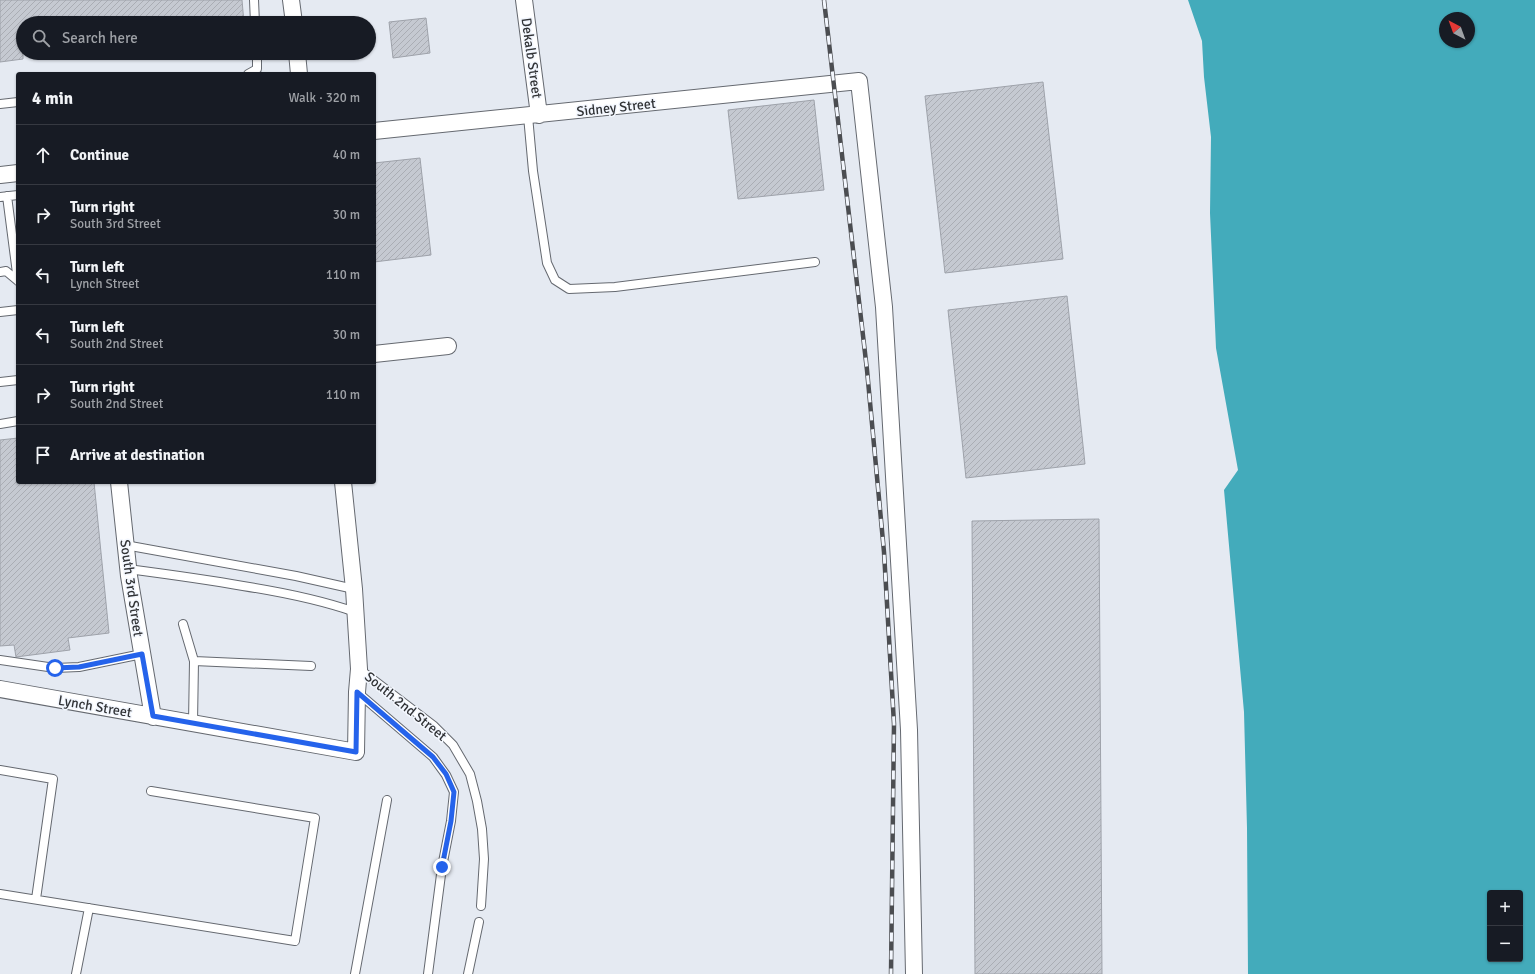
<!DOCTYPE html>
<html lang="en">
<head>
<meta charset="utf-8">
<style>
	:root { --surface:#171b24; --page:#20242c; --text:#f1f3f6; --muted:#9ea1a6; --line:#363941 }
	body { margin:0; font-family:Signika,sans-serif; background:var(--page); color:var(--text) }
	.controls { position:absolute; right:12px; bottom:12px; display:grid; overflow:hidden; border-radius:4px; box-shadow:0 1px 3px #0004 }
	.controls button { width:36px; height:36px; display:grid; place-items:center; padding:0; border:0; border-bottom:1px solid var(--line); background:var(--surface); color:var(--text); font:20px sans-serif }
	.compass { position:absolute; left:1439px; top:12px; width:36px; height:36px; border-radius:50%; background:var(--surface); box-shadow:0 1px 3px #0004; rotate:319deg }
	.stop { position:absolute; width:12px; height:12px; margin:-9px; border:3px solid #2563eb; border-radius:50%; background:#fff }
	.stop.end { background:#2563eb; border-color:#fff; box-shadow:0 1px 4px #0008 }
	.list { margin:0; padding:0; list-style:none }
	h2 { display:flex; justify-content:space-between; align-items:center; height:52px; margin:0; padding:0 16px; font-size:17px }
	h2 small { font-size:13px; font-weight:400; color:var(--muted) }
	.list li { display:grid; grid-template-columns:26px 1fr auto; gap:12px; align-items:center; box-sizing:border-box; height:60px; padding:0 16px; border-top:1px solid var(--line) }
	.list b { display:block; font-size:15px; white-space:nowrap }
	.list p { margin:0; font-size:13px; white-space:nowrap; color:var(--muted) }
	.list em { font-size:13px; font-style:normal; color:var(--muted) }
	.icon { flex:none; width:22px; height:22px; fill:none; stroke:currentColor; stroke-width:2; stroke-linecap:round; stroke-linejoin:round }
	.map { position:relative; flex:none; width:1535px; height:974px; overflow:hidden }
	.search { position:absolute; background:var(--surface); box-shadow:0 1px 3px #0004; left:16px; top:16px; width:360px; height:44px; display:flex; align-items:center; gap:10px; box-sizing:border-box; padding:0 14px; border-radius:22px; color:var(--muted); font-size:15px }
	.panel { position:absolute; background:var(--surface); box-shadow:0 1px 3px #0004; left:16px; top:72px; width:360px; height:412px; border-radius:4px }
	.map>svg:first-child { display:block }
</style>
</head>
<body>
<div class="map">
<svg width="1535" height="974" viewBox="0 0 1535 974">
	<defs>
		<pattern id="building-hatch" width="6" height="6" patternUnits="userSpaceOnUse"><rect width="6" height="6" fill="#c5c9d1"/><path d="M-1 1l2-2M0 6l6-6M5 7l2-2" fill="none" stroke="#aaadb4"/></pattern>
	</defs>
	<rect width="100%" height="100%" fill="#e5eaf2"/>
	<path fill="#43abbb" fill-rule="evenodd" d="M1188 0H1535V974H1248L1247 828 1244 712 1224 490 1238 470 1216 348 1210 213 1211 137 1204 77 1202 41ZM1445 18H1469V42H1445ZM1490 893H1520V959H1490Z"/>
	<path fill="url(#building-hatch)" stroke="#9ea2aa" d="M0 0H242L244 23H23V59L0 62Z
		M426 18 430 53 393 58 389 22Z
		M1043 82 1063 259 945 273 925 96Z
		M814 100 824 190 738 199 728 110Z
		M420 158 431 255 374 262V163Z
		M1067 296 1085 464 966 478 948 310Z
		M18 438V482H94L109 633 68 638 70 650 16 657 14 645 0 646V440Z
		M1099 519 1102 974H975L972 521Z"/>
	<g fill="none" stroke-linecap="round" stroke-linejoin="round">
		<defs>
			<path id="service" d="M254 0 255 23
				M248 74 257 69V53
				M0 104 18 102
				M528 116 533 171 547 263 555 280 569 289 615 287 815 262
				M7 196 18 281
				M0 197 18 195
				M0 272 6 271 18 281
				M0 312 18 310
				M0 382 18 380
				M0 424 18 421
				M125 545 296 576 354 589
				M128 569C166 574 204 579 243 586 281 592 318 599 355 612
				M183 624 194 661
				M0 660 55 668 79 667 142 654
				M359 669 434 726 453 745 470 774 477 801 482 829 484 859 481 906
				M357 692 433 757 446 775 454 792 451 821 442 867 428 974
				M193 723 194 661 311 666
				M0 770 53 779 36 899
				M0 894 295 941 315 818 151 791
				M76 974 89 908
				M355 974 387 800
				M468 974 479 922"/>
			<path id="minor" d="M291 0 294 23
				M524 0 539 115
				M297 53 299 74
				M374 131 859 81 884 307 909 730 914 974
				M0 175 18 173
				M374 354 448 346
				M119 482 129 576 153 717
				M0 689 356 752 357 692 359 669 354 589 343 482"/>
		</defs>
		<use href="#service" stroke="#656970" stroke-width="10"/>
		<use href="#minor" stroke="#656970" stroke-width="18"/>
		<use href="#service" stroke="#fff" stroke-width="8"/>
		<use href="#minor" stroke="#fff" stroke-width="16"/>
		<defs>
			<path id="rail" d="M824 0 867 370 884 552 894 724 891 974"/>
		</defs>
		<use href="#rail" stroke="#4b4d51" stroke-width="4.5"/>
		<use href="#rail" stroke="#f3f7fe" stroke-width="3" stroke-dasharray="9" stroke-linecap="butt"/>
	</g>
	<g fill="none" stroke-linecap="round" stroke-linejoin="round">
		<path stroke="#2563eb" stroke-width="5" d="M55 668 79 667 142 654 153 716 356 752 357 692 433 757 446 774 454 792 451 821 442 867"/>
	</g>
	<g text-anchor="middle" stroke-width="3" stroke-linejoin="round" paint-order="stroke">
		<g font-size="14" fill="#313336" stroke="#f3f7fe">
			<text transform="translate(532 58) rotate(82)" y="5">Dekalb Street</text>
			<text transform="translate(616 107) rotate(-6)" y="5">Sidney Street</text>
			<text transform="translate(132 588) rotate(82)" y="5">South 3rd Street</text>
			<text transform="translate(95 706) rotate(10)" y="5">Lynch Street</text>
			<text transform="translate(406 706) rotate(39)" y="5">South 2nd Street</text>
		</g>
	</g>
</svg>
<div class="controls">
<button>+</button>
<button>−</button>
</div>
<svg class="compass" viewBox="-18 -18 36 36"><path d="M0-13l5 13h-10z" fill="#e53935"/><path d="M0 13l5-13h-10z" fill="#9ea1a6"/></svg>
<div class="stop" style="left:55px;top:668px"></div>
<div class="stop end" style="left:442px;top:867px"></div>
<div class="search"><svg class="icon" aria-label="search" viewBox="0 0 24 24"><circle cx="10" cy="10" r="6"/><path d="M15 15l6 6"/></svg>Search here</div>
<section class="panel">
<h2>4 min<small>Walk · 320 m</small></h2>
<ul class="list">
<li><svg class="icon" aria-label="ahead" viewBox="0 0 24 24"><path d="M12 20V5M6 11l6-6 6 6"/></svg><div><b>Continue</b></div><em>40 m</em></li>
<li><svg class="icon" aria-label="right" viewBox="0 0 24 24"><path d="M7 20v-9h11M14 6l5 5-5 5"/></svg><div><b>Turn right</b><p>South 3rd Street</p></div><em>30 m</em></li>
<li><svg class="icon" aria-label="left" viewBox="0 0 24 24"><path d="M17 20v-9H6M10 6l-5 5 5 5"/></svg><div><b>Turn left</b><p>Lynch Street</p></div><em>110 m</em></li>
<li><svg class="icon" aria-label="left" viewBox="0 0 24 24"><path d="M17 20v-9H6M10 6l-5 5 5 5"/></svg><div><b>Turn left</b><p>South 2nd Street</p></div><em>30 m</em></li>
<li><svg class="icon" aria-label="right" viewBox="0 0 24 24"><path d="M7 20v-9h11M14 6l5 5-5 5"/></svg><div><b>Turn right</b><p>South 2nd Street</p></div><em>110 m</em></li>
<li><svg class="icon" aria-label="arrive" viewBox="0 0 24 24"><path d="M6 21V4h12l-3 4 3 4H6"/></svg><div><b>Arrive at destination</b></div></li>
</ul>
</section>
</div>
</body>
</html>
